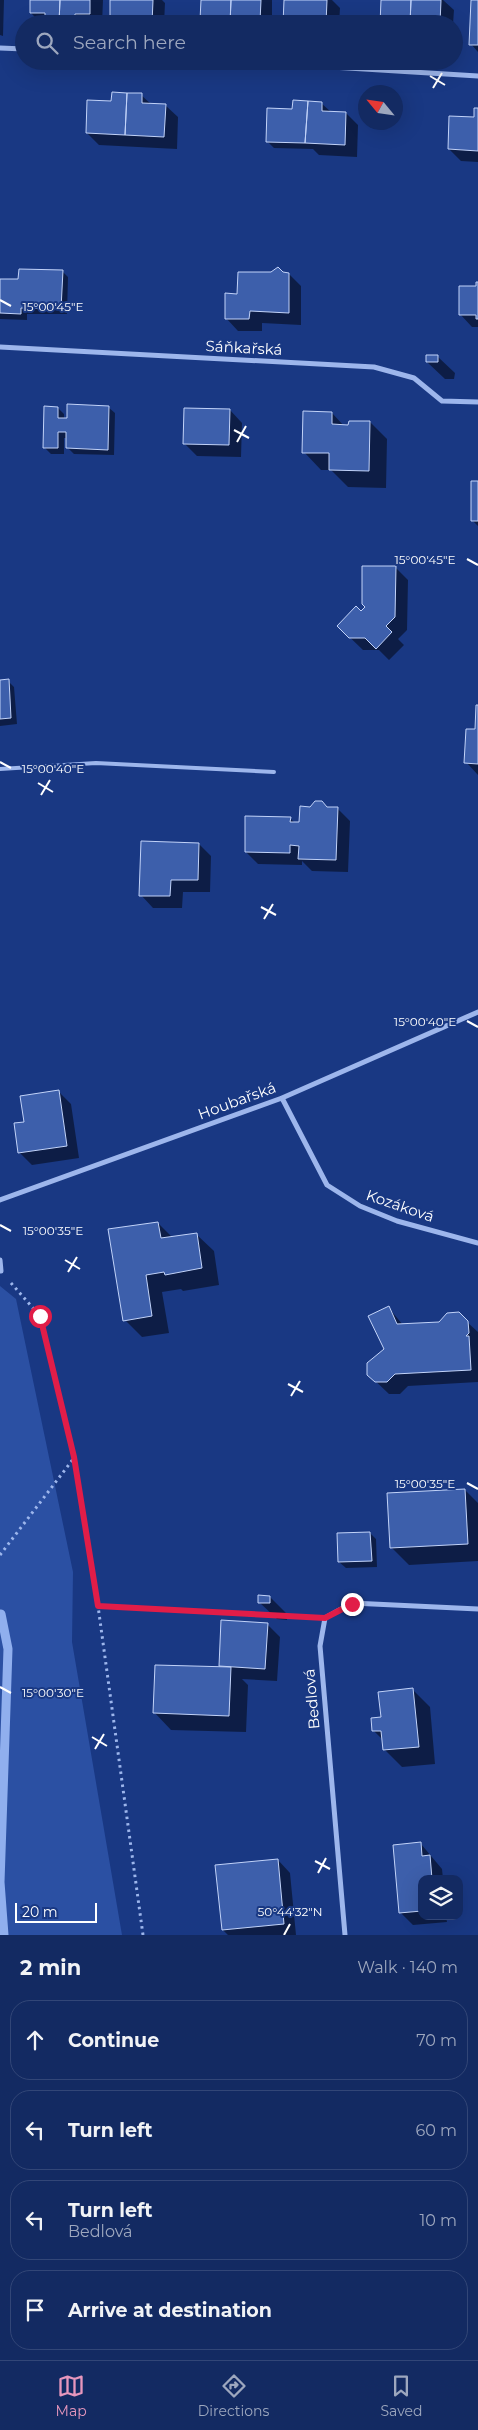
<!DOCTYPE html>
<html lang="en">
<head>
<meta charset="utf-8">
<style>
	:root { --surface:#132a62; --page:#20366b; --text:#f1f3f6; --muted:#9da7be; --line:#324677; --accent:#e797bd }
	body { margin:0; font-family:Montserrat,sans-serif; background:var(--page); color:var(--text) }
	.controls { position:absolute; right:15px; bottom:15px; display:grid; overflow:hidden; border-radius:10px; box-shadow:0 5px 20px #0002 }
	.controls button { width:45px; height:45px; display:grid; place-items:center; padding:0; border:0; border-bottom:1px solid var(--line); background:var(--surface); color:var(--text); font:25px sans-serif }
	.compass { position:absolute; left:358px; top:85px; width:45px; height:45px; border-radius:50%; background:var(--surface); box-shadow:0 5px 20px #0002; rotate:299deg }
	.scale { position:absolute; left:15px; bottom:12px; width:82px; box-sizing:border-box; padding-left:5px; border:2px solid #fff; border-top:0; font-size:14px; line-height:18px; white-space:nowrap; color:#fff; -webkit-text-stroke:4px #193883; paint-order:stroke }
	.stop { position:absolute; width:15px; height:15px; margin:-11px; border:4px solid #e11d48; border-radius:50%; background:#fff }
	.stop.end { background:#e11d48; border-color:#fff; box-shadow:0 1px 5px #0008 }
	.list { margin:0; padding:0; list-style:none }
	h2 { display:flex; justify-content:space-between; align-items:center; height:65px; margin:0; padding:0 20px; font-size:21px }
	h2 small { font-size:16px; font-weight:400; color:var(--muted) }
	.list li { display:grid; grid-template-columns:32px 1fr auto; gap:15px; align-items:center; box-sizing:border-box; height:80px; margin:0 10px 10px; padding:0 10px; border:1px solid var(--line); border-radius:20px }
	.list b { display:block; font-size:19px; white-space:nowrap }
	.list p { margin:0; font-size:16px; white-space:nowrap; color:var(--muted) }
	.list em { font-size:16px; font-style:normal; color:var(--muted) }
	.icon { flex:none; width:28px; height:28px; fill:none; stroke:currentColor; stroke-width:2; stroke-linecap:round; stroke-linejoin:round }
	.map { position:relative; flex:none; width:478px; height:1935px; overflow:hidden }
	.search { position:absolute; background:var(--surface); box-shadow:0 5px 20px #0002; left:15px; right:15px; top:15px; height:55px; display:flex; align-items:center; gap:12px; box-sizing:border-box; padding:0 18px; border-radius:28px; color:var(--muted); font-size:19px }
	.sheet { height:425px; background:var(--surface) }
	nav { display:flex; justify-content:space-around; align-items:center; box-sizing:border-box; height:70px; border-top:1px solid var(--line); background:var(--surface); font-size:14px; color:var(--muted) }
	nav a { display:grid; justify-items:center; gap:2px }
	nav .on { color:var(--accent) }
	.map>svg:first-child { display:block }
</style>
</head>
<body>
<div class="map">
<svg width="478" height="1935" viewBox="0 0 478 1935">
	<rect width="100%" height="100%" fill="#193883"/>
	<path fill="#2b50a3" d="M0 1286 16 1299 73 1572 72 1642 122 1935H0Z"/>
	<path fill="#0007" d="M0 0H4L3 36 0 35Z
		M31 0H103L102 24H42L31 13Z
		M112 0H162L165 3 164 24H114L111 21Z
		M202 0H272V24H205L201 20Z
		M300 0H332L340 8 339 24H284Z
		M382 0H443L454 10 453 24H381Z
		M472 0H478V52L471 44Z
		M141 95 151 104 165 105 178 117 177 149 99 145 87 133 113 102Z
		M321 103 331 112 346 113 358 125 357 157 319 155 313 149 274 148 267 141 293 110Z
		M478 110V162L461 161 449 149 475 118Z
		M62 271 68 277 67 314H27V320L0 319V280H20Z
		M283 274H289L301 286V325L262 323V331H238L226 318 238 295Z
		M478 283V327H472L460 314Z
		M437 356 455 373 454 379H445L427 362Z
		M108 407 115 413 114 455 74 454 68 448V438H64V454H51L45 448 58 408 64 414V419Z
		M230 410 242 423 241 457 197 456 184 443Z
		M332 413 344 426 370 422 387 439 386 488 348 487 331 470H321L304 452Z
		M478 482V526L472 520Z
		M395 567 408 580 407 630 398 639 404 645 389 660 379 650H363L338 626 362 613Z
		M0 681H8L14 687 17 724 0 726Z
		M478 706V775L466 762 476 731Z
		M328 808H337L350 821 348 872 312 871 302 861V865L258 864 246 852 290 818 295 823H301Z
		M199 844 211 856 210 892H183L182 908H153L141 895Z
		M58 1091 71 1104 79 1158 32 1165 19 1152 25 1123Z
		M158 1223 173 1238 196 1234 214 1251 219 1285 183 1291 181 1289 162 1292 169 1333 142 1337 125 1320Z
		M388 1307 403 1325 467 1322 478 1332V1382L408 1386 400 1394H389L368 1374 385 1349Z
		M465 1490 478 1503V1561L409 1565 391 1547Z
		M370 1533 376 1539 377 1567 346 1568 339 1562Z
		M270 1597 287 1614V1620L277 1619 259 1602Z
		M267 1624 280 1637 277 1681 242 1679 248 1685 246 1732 171 1730 154 1712 222 1668 220 1666Z
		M413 1690 430 1707 435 1764 402 1767 385 1750 384 1741 374 1731 382 1718Z
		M421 1844 442 1869 443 1879H422V1916H446L447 1922 413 1925 401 1913 394 1847Z
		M278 1860 290 1873 296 1935H228L223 1930Z"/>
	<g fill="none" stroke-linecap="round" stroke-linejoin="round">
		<path stroke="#90afee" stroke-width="9" d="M1 1614 8 1649 0 1882 4 1935"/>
	</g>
	<path fill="#3d5fab" stroke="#c2d3f9" d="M30 0H60L59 23 45 22V13H30Z
		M60 0H90V14H75L74 23H59Z
		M110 0H153L152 24 110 22Z
		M201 0H231L230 24 200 20Z
		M231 0H261L260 22 230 24Z
		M284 0H327L326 24H283Z
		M381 0H411L410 24H380Z
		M411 0H441L440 24H410Z
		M471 0H478V45H469Z
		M112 92 127 93 125 135 86 133 87 100 111 101Z
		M127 93H142V103L166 104 164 137 125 135Z
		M293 100 308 101 305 143 266 142 267 108 292 109Z
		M308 101 322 102V111L346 112 345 145 305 143Z
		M474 108H478V151L448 149 449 116 474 117Z
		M278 267 283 272 289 273V313L250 311 249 319H225V293L237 294 238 272H271Z
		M19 269 63 270 61 309 21 308V314L0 313V279H18Z
		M476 282H478V319H476V315H459V286H476Z
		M426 355H438V362H426Z
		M67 404 109 406 108 450 66 448V432H58V448H43L44 406 58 407V418H67Z
		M184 408 230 409 229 445 183 444Z
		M303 411 332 412V424L348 425 349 421H370L369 471 329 470V453H302Z
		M471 481H478V521H471Z
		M362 566H396L395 617 386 626 392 632 376 649 365 638H349L337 626 356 606 361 611 365 607 362 604Z
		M9 679 11 718 0 719V680Z
		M476 705H478V764L464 763 466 729H475Z
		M315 801H322L327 807H338L336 860 298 859 299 846 290 845V853L245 852V816L291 817 290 822H299L300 806 310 807Z
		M141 841 199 843 198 880H171L170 896H139Z
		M59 1090 67 1146 18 1153 14 1123 24 1122 20 1096Z
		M158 1222 161 1238 197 1233 202 1268 165 1275 164 1272 146 1275 152 1316 123 1321 108 1229Z
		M389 1306 397 1324 439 1322 447 1313 459 1312 468 1321 469 1333 466 1336H469L471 1370 395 1374 387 1382H375L367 1375V1363L384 1349 368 1316Z
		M465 1489 468 1544 390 1548 387 1493Z
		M370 1532 372 1561 338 1562 337 1533Z
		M258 1595 270 1596V1603H258Z
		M221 1620 268 1623 265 1669 219 1666Z
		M155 1665 231 1667 229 1716 153 1713Z
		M413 1688 419 1747 383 1750 381 1731H372L371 1718 381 1717 378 1692Z
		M421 1842 422 1856 430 1855 432 1879H422V1911L399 1913 393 1845Z
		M278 1859 284 1924 222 1930 215 1865Z"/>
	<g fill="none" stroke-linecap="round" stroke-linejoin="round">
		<path stroke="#9db6ec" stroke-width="3" stroke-dasharray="2.5 4" stroke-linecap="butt" d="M11 1283 40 1316 74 1457 98 1606 143 1935
			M0 1555 74 1458
			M98 1606 309 1618"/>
		<path stroke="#9db6ec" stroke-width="4" d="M0 769 96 763 274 772"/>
		<path stroke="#9db6ec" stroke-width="5" d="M0 48 24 49
			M232 61 478 76
			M0 347 374 367 414 378 442 401 478 402
			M282 1098 327 1185 360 1206 397 1221 478 1243
			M0 1200 282 1098 478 1012
			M0 1260 1 1271
			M345 1935 320 1646 325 1618 352 1603 478 1609"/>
	</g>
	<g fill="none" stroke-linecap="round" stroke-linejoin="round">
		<path stroke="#e11d48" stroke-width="6" d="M40 1316 74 1457 98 1606 325 1618 352 1604"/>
	</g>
	<path fill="none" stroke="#fff" stroke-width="2" d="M430 76 445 85M433 88 442 73M0 300 11 306M234 430 249 438M237 442 246 426M467 559 478 565M0 762 11 768M38 783 53 792M41 795 50 780M261 907 276 915M264 919 273 904M467 1021 478 1027M0 1225 11 1231M65 1260 80 1269M68 1272 77 1257M288 1384 303 1392M291 1396 300 1381M467 1483 478 1489M0 1687 11 1693M92 1737 107 1746M95 1749 104 1734M315 1861 330 1869M318 1873 326 1858M284 1935 290 1924"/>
	<g text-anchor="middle" stroke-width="4" stroke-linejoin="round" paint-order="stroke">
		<g font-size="15" fill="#fff" stroke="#193883">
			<text transform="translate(244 348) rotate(3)" y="5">Sáňkařská</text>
			<text transform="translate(237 1101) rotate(-20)" y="5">Houbařská</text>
			<text transform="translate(400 1206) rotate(19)" y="5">Kozáková</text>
			<text transform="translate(312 1699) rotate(-95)" y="5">Bedlová</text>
		</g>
	</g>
	<g font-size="12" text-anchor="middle" fill="#fff" stroke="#193883" stroke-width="4" stroke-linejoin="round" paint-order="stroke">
		<text x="53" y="311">15°00'45"E</text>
		<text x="425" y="564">15°00'45"E</text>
		<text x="53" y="773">15°00'40"E</text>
		<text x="425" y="1026">15°00'40"E</text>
		<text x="53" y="1235">15°00'35"E</text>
		<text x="425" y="1488">15°00'35"E</text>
		<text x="53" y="1697">15°00'30"E</text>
		<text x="290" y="1916">50°44'32"N</text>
	</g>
</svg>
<div class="controls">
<button><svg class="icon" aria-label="layers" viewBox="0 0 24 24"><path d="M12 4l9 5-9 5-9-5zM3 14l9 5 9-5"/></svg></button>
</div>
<svg class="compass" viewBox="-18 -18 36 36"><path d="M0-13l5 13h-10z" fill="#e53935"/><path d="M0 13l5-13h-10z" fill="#9da7be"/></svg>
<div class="scale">20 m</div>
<div class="stop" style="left:40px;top:1316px"></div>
<div class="stop end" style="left:352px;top:1604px"></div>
<div class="search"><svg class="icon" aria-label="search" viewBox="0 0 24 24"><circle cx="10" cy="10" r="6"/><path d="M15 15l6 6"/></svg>Search here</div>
</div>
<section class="sheet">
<h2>2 min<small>Walk · 140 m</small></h2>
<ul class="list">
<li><svg class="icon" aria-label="ahead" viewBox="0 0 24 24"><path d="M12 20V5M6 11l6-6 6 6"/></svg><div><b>Continue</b></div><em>70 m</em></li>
<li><svg class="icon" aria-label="left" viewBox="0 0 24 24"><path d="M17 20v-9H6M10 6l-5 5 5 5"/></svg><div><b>Turn left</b></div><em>60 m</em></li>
<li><svg class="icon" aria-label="left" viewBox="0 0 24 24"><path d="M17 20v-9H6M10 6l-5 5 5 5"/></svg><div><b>Turn left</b><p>Bedlová</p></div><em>10 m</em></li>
<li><svg class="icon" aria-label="arrive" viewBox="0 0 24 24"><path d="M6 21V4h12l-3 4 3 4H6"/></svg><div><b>Arrive at destination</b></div></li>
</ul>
</section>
<nav>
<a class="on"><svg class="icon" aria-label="map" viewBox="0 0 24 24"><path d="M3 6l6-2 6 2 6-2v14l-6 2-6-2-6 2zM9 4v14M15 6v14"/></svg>Map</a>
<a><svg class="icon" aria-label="directions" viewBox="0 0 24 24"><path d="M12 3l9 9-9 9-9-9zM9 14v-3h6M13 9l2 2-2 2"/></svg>Directions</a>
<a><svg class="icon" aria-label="saved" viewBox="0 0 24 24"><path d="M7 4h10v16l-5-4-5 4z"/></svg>Saved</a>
</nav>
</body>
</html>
